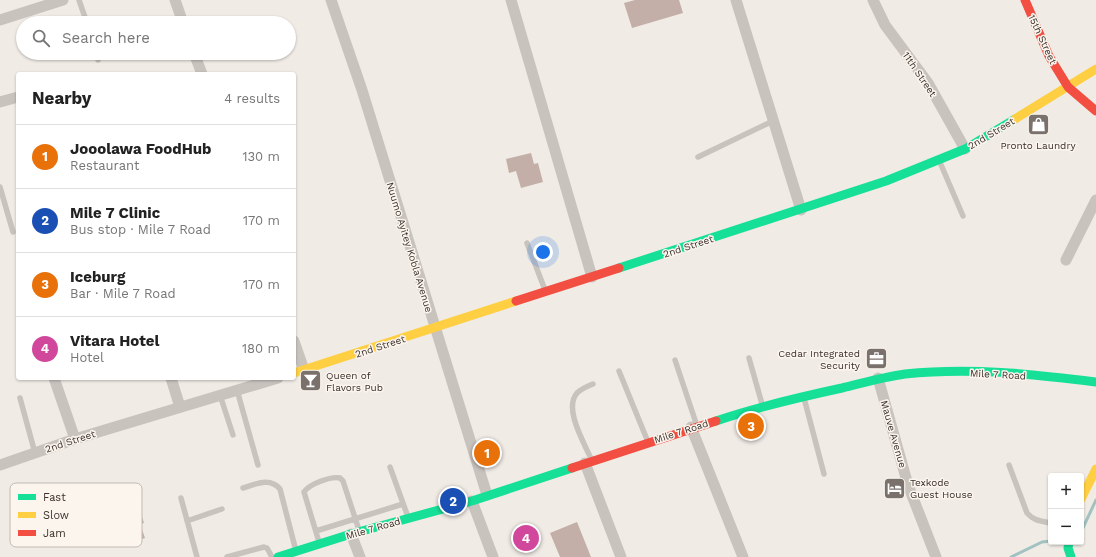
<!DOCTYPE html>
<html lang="en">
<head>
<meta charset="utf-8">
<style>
	:root { --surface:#fff; --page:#f6f6f6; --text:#222; --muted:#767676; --line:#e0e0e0; --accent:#db2777 }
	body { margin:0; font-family:"Work Sans",sans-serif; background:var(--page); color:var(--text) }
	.controls { position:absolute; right:12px; bottom:12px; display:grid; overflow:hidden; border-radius:4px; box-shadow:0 1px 3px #0004 }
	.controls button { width:36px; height:36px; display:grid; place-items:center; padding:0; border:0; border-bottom:1px solid var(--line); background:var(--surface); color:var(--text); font:20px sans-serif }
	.you { position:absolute; left:543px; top:252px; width:14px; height:14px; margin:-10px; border:3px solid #fff; border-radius:50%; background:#1a73e8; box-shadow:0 0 0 6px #1a73e833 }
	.badge { display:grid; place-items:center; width:26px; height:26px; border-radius:50%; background:var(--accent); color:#fff; font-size:13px; font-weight:700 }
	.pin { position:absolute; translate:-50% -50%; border:2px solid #fff; box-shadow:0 1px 4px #0006 }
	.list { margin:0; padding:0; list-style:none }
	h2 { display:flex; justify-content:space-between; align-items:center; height:52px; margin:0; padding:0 16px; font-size:17px }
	h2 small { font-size:13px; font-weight:400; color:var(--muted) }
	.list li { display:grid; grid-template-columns:26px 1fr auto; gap:12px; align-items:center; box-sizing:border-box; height:64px; padding:0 16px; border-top:1px solid var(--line) }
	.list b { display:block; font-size:15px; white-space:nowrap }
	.list p { margin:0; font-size:13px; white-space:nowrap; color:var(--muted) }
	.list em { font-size:13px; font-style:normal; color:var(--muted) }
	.icon { flex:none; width:22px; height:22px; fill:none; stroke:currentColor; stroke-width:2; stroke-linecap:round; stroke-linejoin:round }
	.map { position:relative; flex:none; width:1096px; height:557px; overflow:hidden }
	.search { position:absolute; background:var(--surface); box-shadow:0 1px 3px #0004; left:16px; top:16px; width:280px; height:44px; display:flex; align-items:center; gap:10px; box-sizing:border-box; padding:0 14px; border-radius:22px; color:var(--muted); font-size:15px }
	.panel { position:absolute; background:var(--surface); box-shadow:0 1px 3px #0004; left:16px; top:72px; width:280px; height:308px; border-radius:4px }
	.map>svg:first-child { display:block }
</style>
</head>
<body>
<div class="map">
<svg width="1096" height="557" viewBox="0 0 1096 557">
	<rect width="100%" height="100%" fill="#f0ebe5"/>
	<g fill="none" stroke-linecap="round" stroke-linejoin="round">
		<path stroke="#a1c2c1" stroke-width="3" d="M1081 532 1096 500
			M1011 557 1042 542 1051 541"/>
	</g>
	<path fill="#c3afa7" d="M635 0H679L683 13 632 28 624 3Z
		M531 153 534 164 538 163 543 182 521 188 516 171 509 173 506 159Z
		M140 511 144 523 140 524 145 538 130 543 121 517Z
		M577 522 591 557H560L550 533Z"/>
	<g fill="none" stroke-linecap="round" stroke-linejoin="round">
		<path stroke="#c9c3be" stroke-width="5.5" d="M79 0 87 23
			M96 53 98 60
			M698 157 773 121
			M939 160 963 216
			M0 187 13 232
			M527 243 545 290
			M749 358 762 404
			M675 360 697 426
			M619 371 648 442
			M237 390 258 465
			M220 395 233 435
			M20 398 35 453
			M804 398 824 474
			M592 461C585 444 563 409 577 393 581 389 588 386 593 384
			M1009 465 1027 513C1034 521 1041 521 1051 523
			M390 467 408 517
			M243 488C256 484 270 477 280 489L296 551
			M181 498 197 557
			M187 521 222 509
			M316 531 403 504
			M319 542 304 492C309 484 331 476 340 478L343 481 359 530
			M227 557 264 547 267 548 272 557"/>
		<path stroke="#c9c3be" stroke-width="11" d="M175 0 183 23
			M331 0 362 90 487 495
			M511 0 592 277
			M736 0 801 210
			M873 0 885 25 928 83 965 149
			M0 20 63 0
			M194 53 202 74
			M0 102 18 97
			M1066 260 1096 200
			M294 341 304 370
			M54 378 75 439
			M171 378 180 407
			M878 378 908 485 936 557
			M691 427 743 557
			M585 463 621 557
			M0 465 75 439 278 378
			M472 501 493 557
			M351 534 360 557"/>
		<path stroke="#16e098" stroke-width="9" d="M619 268 886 181 965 149 1015 119
			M716 421C757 407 800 397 842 388 863 383 883 377 905 374 969 367 1033 374 1096 382
			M1069 542 1068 548 1071 557
			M278 557 351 534 472 501 572 468"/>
		<path stroke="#ffcf43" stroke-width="9" d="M1015 119 1096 69
			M294 373 516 301
			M1081 499 1096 469"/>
		<path stroke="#f24e42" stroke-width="9" d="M1025 0 1049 56 1068 87 1096 111
			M516 301 619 268
			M572 468 716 421"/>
	</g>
	<defs>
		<symbol id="shop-square" viewBox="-11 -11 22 22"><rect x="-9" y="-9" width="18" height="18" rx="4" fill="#7a716c" stroke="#fbf5ee"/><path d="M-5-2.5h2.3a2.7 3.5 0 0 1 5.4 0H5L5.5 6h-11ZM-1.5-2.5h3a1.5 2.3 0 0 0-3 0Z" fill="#fff"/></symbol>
		<symbol id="office-square" viewBox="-11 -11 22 22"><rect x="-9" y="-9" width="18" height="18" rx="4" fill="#7a716c" stroke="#fbf5ee"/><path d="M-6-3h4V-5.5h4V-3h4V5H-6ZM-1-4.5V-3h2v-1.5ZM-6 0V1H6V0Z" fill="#fff"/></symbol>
		<symbol id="bar-square" viewBox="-11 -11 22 22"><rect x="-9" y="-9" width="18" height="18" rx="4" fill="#7a716c" stroke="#fbf5ee"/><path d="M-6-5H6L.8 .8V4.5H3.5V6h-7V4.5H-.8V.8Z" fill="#fff"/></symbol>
		<symbol id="hotel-square" viewBox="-11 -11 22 22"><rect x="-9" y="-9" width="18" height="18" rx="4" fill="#7a716c" stroke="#fbf5ee"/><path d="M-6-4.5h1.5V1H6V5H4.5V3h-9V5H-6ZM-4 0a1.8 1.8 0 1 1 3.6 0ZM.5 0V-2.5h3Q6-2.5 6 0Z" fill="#fff"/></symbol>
	</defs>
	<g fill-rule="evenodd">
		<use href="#shop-square" x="1026" y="112" width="25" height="25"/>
		<use href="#office-square" x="864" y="346" width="25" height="25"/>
		<use href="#bar-square" x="298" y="368" width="25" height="25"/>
		<use href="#hotel-square" x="882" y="476" width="25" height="25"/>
	</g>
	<g text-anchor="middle" stroke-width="3" stroke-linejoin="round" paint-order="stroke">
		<g font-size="10" fill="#3b302b" stroke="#fbf5ee">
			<text transform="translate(1043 39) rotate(65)" y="4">15th Street</text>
			<text transform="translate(920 74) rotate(56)" y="4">11th Street</text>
			<text transform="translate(991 133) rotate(-31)" y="4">2nd Street</text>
			<text transform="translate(688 246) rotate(-18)" y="4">2nd Street</text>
			<text transform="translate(410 247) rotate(73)" y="4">Nuumo Ayitey Kobla Avenue</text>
			<text transform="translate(380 346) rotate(-18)" y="4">2nd Street</text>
			<text transform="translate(998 374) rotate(3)" y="4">Mile 7 Road</text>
			<text transform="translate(681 431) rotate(-18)" y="4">Mile 7 Road</text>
			<text transform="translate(894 434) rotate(74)" y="4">Mauve Avenue</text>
			<text transform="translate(70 441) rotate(-18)" y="4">2nd Street</text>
			<text transform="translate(373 528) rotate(-16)" y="4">Mile 7 Road</text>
		</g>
		<g font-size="10" fill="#3b302b" stroke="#fbf5ee" text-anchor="start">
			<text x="1038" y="149" text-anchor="middle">Pronto Laundry</text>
			<text x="860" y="357" text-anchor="end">Cedar Integrated<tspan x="860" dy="12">Security</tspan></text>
			<text x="326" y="379">Queen of<tspan x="326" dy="12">Flavors Pub</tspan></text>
			<text x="910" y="486">Texkode<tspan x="910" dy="12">Guest House</tspan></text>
		</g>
	</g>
	<rect x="10" y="483" width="132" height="64" rx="6" fill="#fbf5ee" stroke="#c1bab4" stroke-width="1"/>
	<rect x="18" y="494" width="18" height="6" fill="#16e098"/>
	<rect x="18" y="512" width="18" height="6" fill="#ffcf43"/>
	<rect x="18" y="530" width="18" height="6" fill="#f24e42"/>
	<g font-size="11" fill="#3b302b">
		<text x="43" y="501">Fast</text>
		<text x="43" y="519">Slow</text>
		<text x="43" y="537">Jam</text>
	</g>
</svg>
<div class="controls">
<button>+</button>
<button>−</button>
</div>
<div class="you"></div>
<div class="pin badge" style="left:487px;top:453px;background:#e8710a">1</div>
<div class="pin badge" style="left:453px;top:501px;background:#1a4fb4">2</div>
<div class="pin badge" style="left:751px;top:426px;background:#e8710a">3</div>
<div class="pin badge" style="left:526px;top:538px;background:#d1479c">4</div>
<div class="search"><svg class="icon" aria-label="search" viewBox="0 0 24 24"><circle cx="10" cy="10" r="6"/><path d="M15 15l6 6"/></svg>Search here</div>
<section class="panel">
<h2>Nearby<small>4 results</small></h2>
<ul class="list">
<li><span class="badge" style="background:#e8710a">1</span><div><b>Jooolawa FoodHub</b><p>Restaurant</p></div><em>130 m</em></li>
<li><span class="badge" style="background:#1a4fb4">2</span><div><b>Mile 7 Clinic</b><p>Bus stop · Mile 7 Road</p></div><em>170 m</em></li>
<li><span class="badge" style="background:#e8710a">3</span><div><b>Iceburg</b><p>Bar · Mile 7 Road</p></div><em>170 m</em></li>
<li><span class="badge" style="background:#d1479c">4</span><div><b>Vitara Hotel</b><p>Hotel</p></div><em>180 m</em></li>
</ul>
</section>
</div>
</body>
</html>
